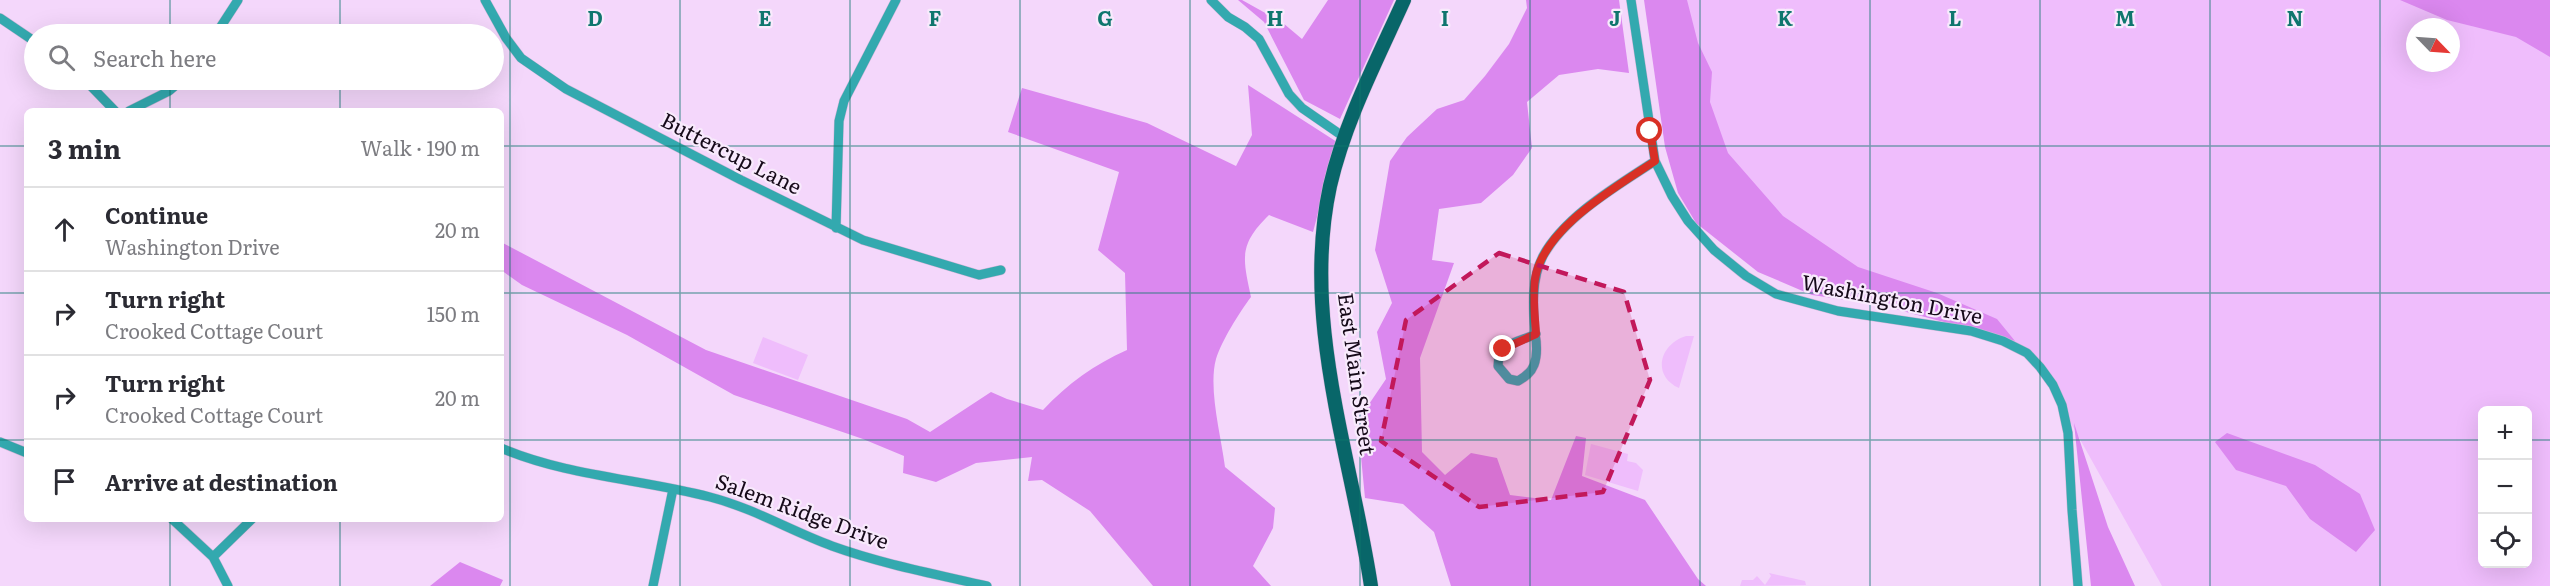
<!DOCTYPE html>
<html lang="en">
<head>
<meta charset="utf-8">
<style>
	:root { --surface:#fff; --page:#f2f2f3; --text:#2b2b33; --muted:#7c7c81; --line:#e1e1e2 }
	body { margin:0; font-family:Literata,serif; background:var(--page); color:var(--text) }
	.controls { position:absolute; right:18px; bottom:18px; display:grid; overflow:hidden; border-radius:9px; box-shadow:0 6px 24px #0002 }
	.controls button { width:54px; height:54px; display:grid; place-items:center; padding:0; border:0; border-bottom:2px solid var(--line); background:var(--surface); color:var(--text); font:30px sans-serif }
	.compass { position:absolute; left:2406px; top:18px; width:54px; height:54px; border-radius:50%; background:var(--surface); box-shadow:0 6px 24px #0002; rotate:115deg }
	.stop { position:absolute; width:18px; height:18px; margin:-14px; border:4px solid #d93025; border-radius:50%; background:#fff }
	.stop.end { background:#d93025; border-color:#fff; box-shadow:0 2px 6px #0008 }
	.list { margin:0; padding:0; list-style:none }
	h2 { display:flex; justify-content:space-between; align-items:center; height:78px; margin:0; padding:0 24px; font-size:26px }
	h2 small { font-size:20px; font-weight:400; color:var(--muted) }
	.list li { display:grid; grid-template-columns:39px 1fr auto; gap:18px; align-items:center; box-sizing:border-box; height:84px; padding:0 24px; border-top:2px solid var(--line) }
	.list b { display:block; font-size:22px; white-space:nowrap }
	.list p { margin:0; font-size:20px; white-space:nowrap; color:var(--muted) }
	.list em { font-size:20px; font-style:normal; color:var(--muted) }
	.icon { flex:none; width:33px; height:33px; fill:none; stroke:currentColor; stroke-width:2; stroke-linecap:round; stroke-linejoin:round }
	.map { position:relative; flex:none; width:2550px; height:586px; overflow:hidden }
	.search { position:absolute; background:var(--surface); box-shadow:0 6px 24px #0002; left:24px; top:24px; width:480px; height:66px; display:flex; align-items:center; gap:15px; box-sizing:border-box; padding:0 21px; border-radius:33px; color:var(--muted); font-size:22px }
	.panel { position:absolute; background:var(--surface); box-shadow:0 6px 24px #0002; left:24px; top:108px; width:480px; height:414px; border-radius:9px }
	.map>svg:first-child { display:block }
</style>
</head>
<body>
<div class="map">
<svg width="2550" height="586" viewBox="0 0 2550 586">
	<rect width="100%" height="100%" fill="#f4d7fb"/>
	<path fill="#efbdfc" fill-rule="evenodd" d="M1676 0H2477L2550 34V586H2162L2030 350 1841 268 1720 170ZM2415 27H2451V63H2415ZM2482 410H2528V564H2482Z
		M1686 336H1694L1679 388C1651 375 1660 344 1686 336Z
		M763 337 808 355 798 380 753 363Z
		M1591 444 1628 454 1627 461 1636 463 1643 470 1638 491 1585 475Z
		M1769 573 1805 581 1806 585 1740 586 1742 580H1753L1757 576 1765 585 1771 576Z"/>
	<path fill="#db88ef" d="M1238 0H1242L1283 23 1302 39 1328 0H1394L1340 119 1304 100 1264 22Z
		M1526 0H1619L1629 73 1598 69 1559 75 1527 102 1532 148 1513 175 1481 203 1439 209 1432 260 1454 263 1420 358 1422 452 1445 475 1471 453 1497 458 1510 495 1551 500 1576 436 1586 438 1582 476 1645 500 1698 579 1706 586H1451L1434 532 1403 504 1365 498 1359 436 1365 410 1386 379 1377 332 1392 303 1375 250 1390 161 1407 137 1437 109 1464 100 1485 76 1509 44 1527 8Z
		M1644 0H1687L1698 43 1712 72 1710 102 1728 153 1783 216 1858 267 1937 293 1997 319 2015 341 1880 305 1812 295 1758 272 1696 223 1678 193 1665 147Z
		M2400 0H2550V57L2516 37 2447 20Z
		M1248 85 1337 142 1313 232 1269 215C1238 245 1243 259 1251 297 1239 313 1222 340 1216 359 1208 388 1221 436 1225 467L1275 508 1273 528 1253 566 1271 586H1153L1090 511 1042 480 1028 481 1032 457 976 463 936 482 903 473 904 456 863 439 734 395 627 335 522 285 501 270V242L706 350 907 419 930 432 991 392 1007 399 1043 410C1067 384 1095 364 1127 350L1125 273 1098 250 1119 172 1008 132 1022 88 1147 123 1236 166 1252 135Z
		M2074 423 2108 527 2135 586H2091Z
		M2227 433 2315 465 2360 494 2375 530 2356 552 2310 519 2286 486 2236 470 2215 442Z
		M460 562 503 580 500 586H430Z"/>
	<g fill="none" stroke-linecap="round" stroke-linejoin="round">
		<defs>
			<path id="street" d="M485 0 506 38 521 58 566 89 741 180 863 240 979 275 1001 270
				M1211 0 1228 17 1245 27 1259 39 1289 94 1302 108 1344 137
				M1631 0 1655 161 1672 196 1688 221 1714 250 1746 276 1776 294 1838 311 1971 331 2003 341 2027 353 2040 367 2053 385 2062 405 2068 433 2072 510 2078 586
				M0 18 34 41
				M216 34 238 0
				M85 80 115 111
				M129 111 169 91 182 80
				M836 228 839 121 844 101 896 0
				M1536 334C1517 343 1498 342 1498 366L1509 379 1518 381C1525 377 1531 373 1534 365 1538 354 1537 344 1535 333 1533 308 1531 279 1543 256 1565 216 1617 186 1655 161
				M0 442 27 453
				M501 448C566 476 641 479 710 497 753 508 791 531 832 546 882 564 935 574 987 586
				M172 519 213 557 228 586
				M213 557 252 519
				M653 586 673 489"/>
			<path id="primary" d="M1371 586C1351 455 1301 320 1330 186 1345 121 1377 60 1404 0"/>
		</defs>
		<use href="#street" stroke="#d0b6d7" stroke-width="10"/>
		<use href="#primary" stroke="#d0b6d7" stroke-width="15"/>
		<use href="#street" stroke="#33a9af" stroke-width="9"/>
		<use href="#primary" stroke="#086669" stroke-width="14"/>
	</g>
	<g fill="none" stroke-linecap="round" stroke-linejoin="round">
		<path stroke="#d93025" stroke-width="8" d="M1503 349 1536 334C1535 316 1532 297 1535 279 1543 228 1616 187 1655 161L1650 131"/>
	</g>
	<path fill="#c2185b" fill-opacity="0.2" stroke="#c2185b" stroke-width="4.5" stroke-dasharray="12 8" stroke-linejoin="round" d="M1499 253 1624 292 1650 380 1603 492 1479 507 1381 441 1406 320Z"/>
	<path fill="none" stroke="#0f766e" stroke-width="1.5" stroke-opacity="0.55" d="M170 0V34M340 0V34M510 0V586M680 0V586M850 0V586M1020 0V586M1190 0V586M1360 0V586M1530 0V586M1700 0V586M1870 0V586M2040 0V586M2210 0V586M2380 0V586M170 80V111M340 80V111M0 146H27M501 146H2550M0 293H27M501 293H2550M0 440H27M501 440H2482M2528 440H2550M170 519V586M340 519V586"/>
	<g text-anchor="middle" stroke-width="4.5" stroke-linejoin="round" paint-order="stroke">
		<g font-size="21" fill="#160a19" stroke="#f8eafc">
			<text transform="translate(731 154) rotate(27)" y="7">Buttercup Lane</text>
			<text transform="translate(1892 300) rotate(11)" y="7">Washington Drive</text>
			<text transform="translate(1356 374) rotate(82)" y="7">East Main Street</text>
			<text transform="translate(802 512) rotate(20)" y="7">Salem Ridge Drive</text>
		</g>
	</g>
	<g font-size="20" text-anchor="middle" font-weight="bold" fill="#0f766e" stroke="#f8eafc" stroke-width="4.5" stroke-linejoin="round" paint-order="stroke">
		<text x="595" y="26">D</text>
		<text x="765" y="26">E</text>
		<text x="935" y="26">F</text>
		<text x="1105" y="26">G</text>
		<text x="1275" y="26">H</text>
		<text x="1445" y="26">I</text>
		<text x="1615" y="26">J</text>
		<text x="1785" y="26">K</text>
		<text x="1955" y="26">L</text>
		<text x="2125" y="26">M</text>
		<text x="2295" y="26">N</text>
	</g>
</svg>
<div class="controls">
<button>+</button>
<button>−</button>
<button><svg class="icon" aria-label="locate" viewBox="0 0 24 24"><circle cx="12" cy="12" r="6"/><path d="M12 2v4M12 18v4M2 12h4M18 12h4"/></svg></button>
</div>
<svg class="compass" viewBox="-18 -18 36 36"><path d="M0-13l5 13h-10z" fill="#e53935"/><path d="M0 13l5-13h-10z" fill="#7c7c81"/></svg>
<div class="stop" style="left:1650px;top:131px"></div>
<div class="stop end" style="left:1503px;top:349px"></div>
<div class="search"><svg class="icon" aria-label="search" viewBox="0 0 24 24"><circle cx="10" cy="10" r="6"/><path d="M15 15l6 6"/></svg>Search here</div>
<section class="panel">
<h2>3 min<small>Walk · 190 m</small></h2>
<ul class="list">
<li><svg class="icon" aria-label="ahead" viewBox="0 0 24 24"><path d="M12 20V5M6 11l6-6 6 6"/></svg><div><b>Continue</b><p>Washington Drive</p></div><em>20 m</em></li>
<li><svg class="icon" aria-label="right" viewBox="0 0 24 24"><path d="M7 20v-9h11M14 6l5 5-5 5"/></svg><div><b>Turn right</b><p>Crooked Cottage Court</p></div><em>150 m</em></li>
<li><svg class="icon" aria-label="right" viewBox="0 0 24 24"><path d="M7 20v-9h11M14 6l5 5-5 5"/></svg><div><b>Turn right</b><p>Crooked Cottage Court</p></div><em>20 m</em></li>
<li><svg class="icon" aria-label="arrive" viewBox="0 0 24 24"><path d="M6 21V4h12l-3 4 3 4H6"/></svg><div><b>Arrive at destination</b></div></li>
</ul>
</section>
</div>
</body>
</html>
